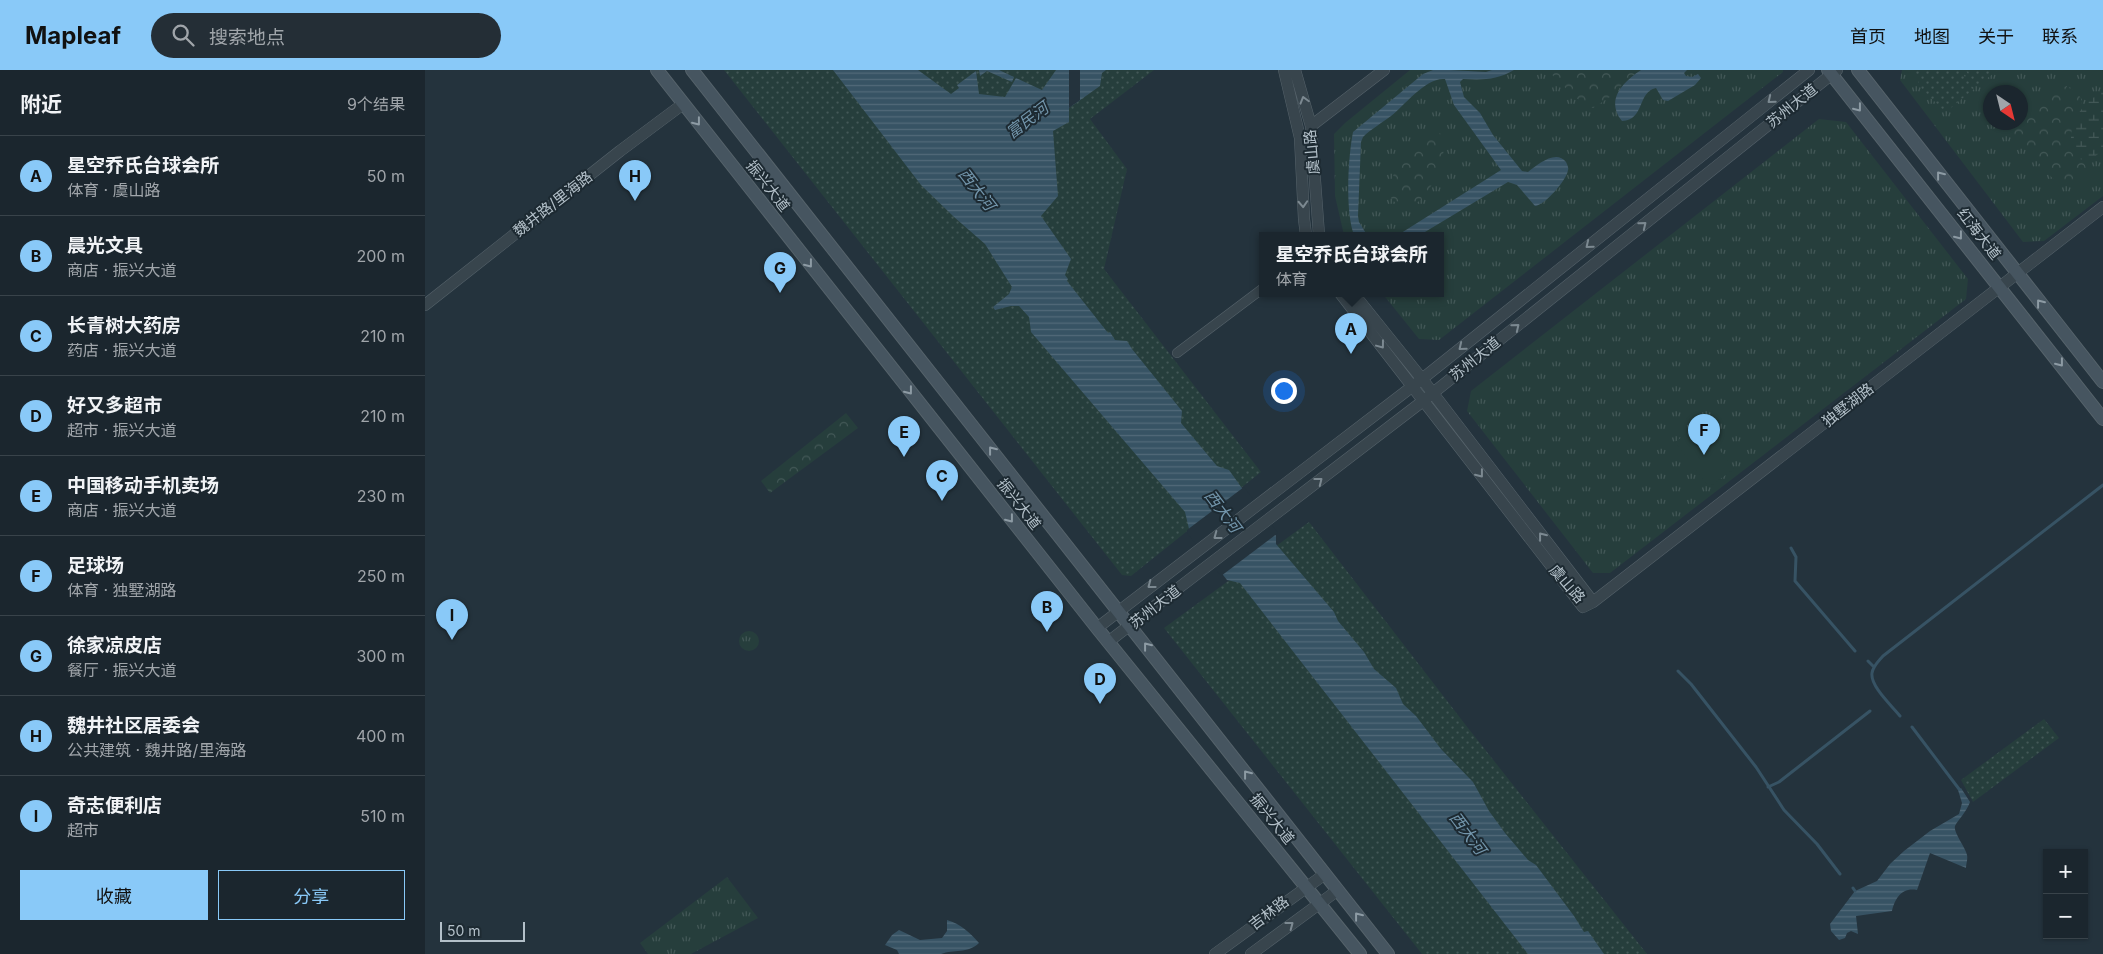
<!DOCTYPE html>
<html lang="zh">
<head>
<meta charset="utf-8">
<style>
	:root { --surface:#1b262e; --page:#242e36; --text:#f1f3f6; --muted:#a0a5aa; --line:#39434a; --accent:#89c9f8 }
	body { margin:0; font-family:Inter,"Noto Sans SC",sans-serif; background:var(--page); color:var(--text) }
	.controls { position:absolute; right:15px; bottom:15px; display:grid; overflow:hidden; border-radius:0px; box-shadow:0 1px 4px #0004 }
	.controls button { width:45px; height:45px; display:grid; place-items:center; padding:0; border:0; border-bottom:1px solid var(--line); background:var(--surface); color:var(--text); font:25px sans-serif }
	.compass { position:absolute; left:1558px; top:15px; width:45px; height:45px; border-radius:50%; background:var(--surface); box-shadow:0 1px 4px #0004; rotate:145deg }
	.scale { position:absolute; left:15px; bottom:12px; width:85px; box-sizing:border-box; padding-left:5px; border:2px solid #b3c0c9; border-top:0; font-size:14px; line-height:18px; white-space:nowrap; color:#b3c0c9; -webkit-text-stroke:4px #1d2a32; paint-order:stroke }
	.you { position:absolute; left:858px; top:320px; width:18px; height:18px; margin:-12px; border:4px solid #fff; border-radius:50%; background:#1a73e8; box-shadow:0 0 0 8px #1a73e833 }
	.badge { display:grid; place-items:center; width:32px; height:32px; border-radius:50%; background:var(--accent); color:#111; font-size:16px; font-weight:700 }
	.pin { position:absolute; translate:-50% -41px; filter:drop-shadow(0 1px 2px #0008) }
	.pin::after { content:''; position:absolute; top:26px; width:18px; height:15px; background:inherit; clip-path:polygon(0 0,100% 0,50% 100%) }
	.popup { position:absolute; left:834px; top:162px; width:185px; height:65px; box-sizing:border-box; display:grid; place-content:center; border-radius:0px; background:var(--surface); filter:drop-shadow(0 1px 4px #0005); font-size:16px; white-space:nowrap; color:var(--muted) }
	.popup b { font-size:19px; color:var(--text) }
	.popup::after { content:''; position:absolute; left:50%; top:100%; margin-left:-10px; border:10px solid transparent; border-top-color:var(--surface) }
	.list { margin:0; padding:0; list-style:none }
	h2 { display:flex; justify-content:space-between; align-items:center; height:65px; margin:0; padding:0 20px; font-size:21px }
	h2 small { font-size:16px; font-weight:400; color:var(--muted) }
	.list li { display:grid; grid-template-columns:32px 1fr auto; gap:15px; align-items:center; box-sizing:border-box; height:80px; padding:0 20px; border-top:1px solid var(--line) }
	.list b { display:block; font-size:19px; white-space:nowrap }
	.list p { margin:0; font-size:16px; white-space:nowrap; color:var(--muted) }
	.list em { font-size:16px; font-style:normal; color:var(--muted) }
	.actions { display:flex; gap:10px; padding:15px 20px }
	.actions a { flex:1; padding:11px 0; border:1px solid var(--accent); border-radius:0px; text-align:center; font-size:18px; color:var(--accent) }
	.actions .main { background:var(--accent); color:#111 }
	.icon { flex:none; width:28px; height:28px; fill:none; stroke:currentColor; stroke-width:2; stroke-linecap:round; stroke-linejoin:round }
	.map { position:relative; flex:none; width:1678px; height:884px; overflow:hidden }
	header { display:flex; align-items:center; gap:30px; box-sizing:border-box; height:70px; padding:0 25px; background:var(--accent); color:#111 }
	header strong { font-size:24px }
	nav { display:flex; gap:28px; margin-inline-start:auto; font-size:18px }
	.search { width:350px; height:45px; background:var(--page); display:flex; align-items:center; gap:12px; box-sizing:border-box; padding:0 18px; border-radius:28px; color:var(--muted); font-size:19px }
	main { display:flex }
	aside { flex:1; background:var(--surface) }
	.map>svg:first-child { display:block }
</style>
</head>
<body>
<header>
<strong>Mapleaf</strong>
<div class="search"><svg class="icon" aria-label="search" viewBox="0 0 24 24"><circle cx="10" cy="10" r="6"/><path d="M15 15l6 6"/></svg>搜索地点</div>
<nav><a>首页</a><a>地图</a><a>关于</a><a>联系</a></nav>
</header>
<main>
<aside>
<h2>附近<small>9个结果</small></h2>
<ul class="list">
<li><span class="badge">A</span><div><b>星空乔氏台球会所</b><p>体育 · 虞山路</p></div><em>50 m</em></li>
<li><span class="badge">B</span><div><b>晨光文具</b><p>商店 · 振兴大道</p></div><em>200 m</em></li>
<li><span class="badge">C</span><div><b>长青树大药房</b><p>药店 · 振兴大道</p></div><em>210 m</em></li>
<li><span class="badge">D</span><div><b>好又多超市</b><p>超市 · 振兴大道</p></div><em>210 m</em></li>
<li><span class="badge">E</span><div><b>中国移动手机卖场</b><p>商店 · 振兴大道</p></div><em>230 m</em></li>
<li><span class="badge">F</span><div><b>足球场</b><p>体育 · 独墅湖路</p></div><em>250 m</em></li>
<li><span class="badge">G</span><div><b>徐家凉皮店</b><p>餐厅 · 振兴大道</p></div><em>300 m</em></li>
<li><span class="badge">H</span><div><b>魏井社区居委会</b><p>公共建筑 · 魏井路/里海路</p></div><em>400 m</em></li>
<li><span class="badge">I</span><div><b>奇志便利店</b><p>超市</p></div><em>510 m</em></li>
</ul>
<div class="actions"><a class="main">收藏</a><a>分享</a></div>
</aside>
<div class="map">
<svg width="1678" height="884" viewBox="0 0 1678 884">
	<defs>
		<pattern id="grass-tufts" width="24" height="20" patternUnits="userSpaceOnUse" patternTransform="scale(1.25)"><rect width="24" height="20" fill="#263e3c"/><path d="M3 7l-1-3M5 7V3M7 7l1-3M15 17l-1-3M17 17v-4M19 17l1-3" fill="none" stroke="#435857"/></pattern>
		<pattern id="forest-crowns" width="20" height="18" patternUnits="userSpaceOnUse" patternTransform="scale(1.25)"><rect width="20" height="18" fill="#263e3c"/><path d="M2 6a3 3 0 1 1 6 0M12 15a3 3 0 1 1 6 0" fill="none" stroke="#435857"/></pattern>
		<pattern id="wetland-marsh" width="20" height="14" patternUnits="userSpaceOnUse" patternTransform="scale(1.25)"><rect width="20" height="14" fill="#263e3c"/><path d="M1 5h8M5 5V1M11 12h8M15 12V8" fill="none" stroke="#435857"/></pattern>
		<pattern id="park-dots" width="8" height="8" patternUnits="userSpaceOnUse" patternTransform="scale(1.25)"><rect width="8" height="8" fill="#263e3c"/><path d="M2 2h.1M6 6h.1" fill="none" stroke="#435857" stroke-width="1.8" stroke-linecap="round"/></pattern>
		<pattern id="water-rules" width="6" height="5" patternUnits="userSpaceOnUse" patternTransform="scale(1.25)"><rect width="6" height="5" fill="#375364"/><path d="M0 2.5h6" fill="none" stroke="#526a79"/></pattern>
	</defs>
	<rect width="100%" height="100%" fill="#24333d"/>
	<path fill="url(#grass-tufts)" fill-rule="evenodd" d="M985 0H1358V2L1014 270 994 269 957 223H1015V165H919L910 126 909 64 920 53Z
		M1477 0H1678V126L1619 171 1598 172 1475 10ZM1566 22H1596V52H1566Z
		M1394 49 1421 52 1543 209 1541 229 1185 503H1168L1042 341 1046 321Z
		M314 571a10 10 0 1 1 20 0a10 10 0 1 1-20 0Z
		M302 807 333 848 266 884H223L215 873Z"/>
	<path fill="url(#forest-crowns)" d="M1122 0H1216L1196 16 1191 23 1168 38 1151 28Z
		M1632 16C1643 16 1653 20 1657 31L1653 84C1660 92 1664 101 1662 111 1630 126 1622 98 1602 80 1598 76 1592 75 1589 71 1586 65 1588 58 1592 53L1596 52V49C1610 40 1619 22 1632 16Z
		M1008 59 1016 64C1018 71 1019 80 1018 87 1014 107 989 157 966 128 962 99 986 74 1008 59Z
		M421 343 433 358 345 423 336 411Z"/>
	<path fill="url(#wetland-marsh)" d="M1678 20C1678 35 1678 62 1678 76 1676 86 1663 91 1653 89 1648 84 1647 78 1646 71 1645 47 1660 33 1678 20Z"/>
	<path fill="url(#park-dots)" d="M299 0H729L665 49 702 99 679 199 836 402 706 506 697 505Z
		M1487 0H1535L1549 19 1522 41H1519L1497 19Z
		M1540 0H1573L1552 16Z
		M884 452 1043 658 1222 884H997L739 558Z
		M1619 649 1634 668 1548 732 1536 710Z"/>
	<path fill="#263e3c" d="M1275 354 1309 399 1284 417 1250 372Z"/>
	<path fill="url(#water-rules)" d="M408 0H493L526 24 534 18 532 15 551 1 554 24 580 27 591 8 617 20 631 0H681L677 3 675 16 644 38V52L628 61 633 126 616 146 646 189 640 205 643 209 642 211 683 263 685 262 690 270 702 271 707 279 757 341 756 353 792 396 804 400 851 466V474L909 542 913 551 939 582 949 599 971 618 978 634 991 646 1016 679 1048 712 1064 741 1080 763 1103 790 1111 795 1149 846 1159 862 1163 861 1179 884H1103L815 513 802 510 765 463 760 442 606 262 604 247 594 236H586L570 240 568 237 584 224 587 217 560 174 529 147 496 115Z
		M554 0H574L589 7 587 12 562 1 555 6Z
		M1025 0 1061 2 1067 0H1089C1072 10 1058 10 1038 9L1035 12 1039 27 1055 43 1068 65 1097 101 1103 102C1112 95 1131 79 1141 92 1142 94 1144 98 1143 100 1142 110 1119 136 1110 136L1092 115 1083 112 995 165H973L1076 100 1029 35 1020 9C1001 7 980 35 966 46 957 53 946 59 938 67L936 72 933 146 934 152 942 165H929C920 142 923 87 928 62L998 4 1008 0Z
		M1216 0H1262L1259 3 1261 6 1267 7 1273 4 1276 8 1270 15 1243 31 1238 30 1231 18C1212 22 1220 50 1197 51 1180 30 1198 12 1216 0Z
		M1536 718 1545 732C1542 741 1533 750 1530 756 1528 762 1541 778 1542 785 1543 789 1541 794 1541 798L1505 783 1492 820C1477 817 1470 828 1467 841L1431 846 1433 864 1426 861 1422 863 1420 868 1414 870 1406 861 1405 854 1430 821 1452 811 1465 794 1479 781 1505 761 1534 744 1537 733 1533 720Z
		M522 850C536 854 544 862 554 873 542 884 529 879 516 884H474L472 880 460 875 467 865 474 860 495 870 517 868 522 861Z"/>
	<path fill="#24333d" d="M644 0H655V30L644 38Z
		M819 417 853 463 796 506 763 464 762 460Z"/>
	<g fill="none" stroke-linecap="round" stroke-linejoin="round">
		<path stroke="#375364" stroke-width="3" d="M1366 478 1371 487 1370 511 1430 581
			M1443 591 1449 597
			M1253 601 1266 614 1331 697 1359 740 1392 774 1415 804
			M1475 646C1467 636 1445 616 1447 603 1448 596 1453 592 1458 586L1678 415
			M1487 657 1534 719
			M1343 717 1354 712 1445 641
			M1428 818 1430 821"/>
		<defs>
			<path id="minor" d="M752 283 837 219"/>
			<path id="tertiary" d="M859 0 875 68 879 149 881 165
				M870 0 886 56 894 165
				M886 56 959 0
				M915 223 1158 537 1168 532 1678 137
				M928 223 997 309 1168 532
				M0 235 195 81 258 34
				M672 558 997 309 1384 0
				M683 572 998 331 1412 0
				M790 884 900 804
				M826 884 913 820"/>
			<path id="secondary" d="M232 0 672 558 935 884
				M267 0 963 884
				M1403 0 1678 349
				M1433 0 1678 312"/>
		</defs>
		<use href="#minor" stroke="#56636b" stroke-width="10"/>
		<use href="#tertiary" stroke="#56636b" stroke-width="12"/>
		<use href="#secondary" stroke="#56636b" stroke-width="14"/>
		<use href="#minor" stroke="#38454d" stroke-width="9"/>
		<use href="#tertiary" stroke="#38454d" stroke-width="11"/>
		<use href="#secondary" stroke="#465560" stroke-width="12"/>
	</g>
	<defs><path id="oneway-chevron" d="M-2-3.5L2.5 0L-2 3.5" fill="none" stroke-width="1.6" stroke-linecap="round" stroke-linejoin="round" transform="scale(1.25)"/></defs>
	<g stroke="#7c8991">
		<use href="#oneway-chevron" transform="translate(879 30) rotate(-106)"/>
		<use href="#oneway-chevron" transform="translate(1346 30) rotate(141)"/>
		<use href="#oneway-chevron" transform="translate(878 134) rotate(87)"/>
		<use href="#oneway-chevron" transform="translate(1218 155) rotate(-39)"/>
		<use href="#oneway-chevron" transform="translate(1164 175) rotate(141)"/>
		<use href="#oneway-chevron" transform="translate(1091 257) rotate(-39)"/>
		<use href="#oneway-chevron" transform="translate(956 275) rotate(53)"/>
		<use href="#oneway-chevron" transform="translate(1037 277) rotate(141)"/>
		<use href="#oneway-chevron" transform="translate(1055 404) rotate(52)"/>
		<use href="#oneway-chevron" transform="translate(894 411) rotate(-38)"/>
		<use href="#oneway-chevron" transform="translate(792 466) rotate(143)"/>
		<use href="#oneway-chevron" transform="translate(1117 466) rotate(-128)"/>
		<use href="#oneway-chevron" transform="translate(726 515) rotate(143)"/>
		<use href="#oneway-chevron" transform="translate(865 855) rotate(-37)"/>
	</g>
	<g stroke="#8d9ba4">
		<use href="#oneway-chevron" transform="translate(1433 38) rotate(52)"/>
		<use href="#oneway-chevron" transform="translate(272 52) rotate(52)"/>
		<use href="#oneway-chevron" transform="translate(1515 105) rotate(-128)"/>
		<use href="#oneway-chevron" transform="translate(1534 166) rotate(52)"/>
		<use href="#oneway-chevron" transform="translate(384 194) rotate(52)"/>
		<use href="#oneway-chevron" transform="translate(1615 233) rotate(-128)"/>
		<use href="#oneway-chevron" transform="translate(1635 293) rotate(52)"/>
		<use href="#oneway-chevron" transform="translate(484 321) rotate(52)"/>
		<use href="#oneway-chevron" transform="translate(567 380) rotate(-128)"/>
		<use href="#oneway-chevron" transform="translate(585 449) rotate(52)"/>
		<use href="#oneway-chevron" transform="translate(722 576) rotate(-128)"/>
		<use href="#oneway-chevron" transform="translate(822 704) rotate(-128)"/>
		<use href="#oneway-chevron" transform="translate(933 846) rotate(-128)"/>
	</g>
	<g text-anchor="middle" stroke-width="4" stroke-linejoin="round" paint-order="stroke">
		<g font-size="15" fill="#b3c0c9" stroke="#1d2a32">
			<text transform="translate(1367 36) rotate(-39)" y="5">苏州大道</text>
			<text transform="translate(887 82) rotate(-95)" y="5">虞山路</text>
			<text transform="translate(343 116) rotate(52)" y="5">振兴大道</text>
			<text transform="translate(128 134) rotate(-38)" y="5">魏井路/里海路</text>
			<text transform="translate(1554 164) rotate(52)" y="5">红海大道</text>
			<text transform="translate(1050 289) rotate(-39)" y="5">苏州大道</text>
			<text transform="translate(1423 335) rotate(-38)" y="5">独墅湖路</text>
			<text transform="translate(594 434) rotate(52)" y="5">振兴大道</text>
			<text transform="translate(1142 514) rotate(49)" y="5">虞山路</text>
			<text transform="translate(730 537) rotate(-38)" y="5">苏州大道</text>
			<text transform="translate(847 749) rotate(51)" y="5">振兴大道</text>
			<text transform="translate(844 843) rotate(-37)" y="5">吉林路</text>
		</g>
		<g font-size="16" font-style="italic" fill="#7396ac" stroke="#1d2a32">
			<text transform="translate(602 50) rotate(-37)" y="6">富民河</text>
			<text transform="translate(552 119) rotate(52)" y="6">西大河</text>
			<text transform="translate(798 441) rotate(53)" y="6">西大河</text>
			<text transform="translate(1043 763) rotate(53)" y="6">西大河</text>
		</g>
	</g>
</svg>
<div class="controls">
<button>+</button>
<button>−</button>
</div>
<svg class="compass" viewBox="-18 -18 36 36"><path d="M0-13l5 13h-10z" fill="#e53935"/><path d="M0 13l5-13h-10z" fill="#a0a5aa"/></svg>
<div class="scale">50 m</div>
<div class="you"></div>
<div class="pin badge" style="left:926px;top:284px">A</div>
<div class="popup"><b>星空乔氏台球会所</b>体育</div>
<div class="pin badge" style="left:622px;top:562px">B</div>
<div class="pin badge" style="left:517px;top:431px">C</div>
<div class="pin badge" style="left:675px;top:634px">D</div>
<div class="pin badge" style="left:479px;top:387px">E</div>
<div class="pin badge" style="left:1279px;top:385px">F</div>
<div class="pin badge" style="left:355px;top:223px">G</div>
<div class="pin badge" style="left:210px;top:131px">H</div>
<div class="pin badge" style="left:27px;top:570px">I</div>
</div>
</main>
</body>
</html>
